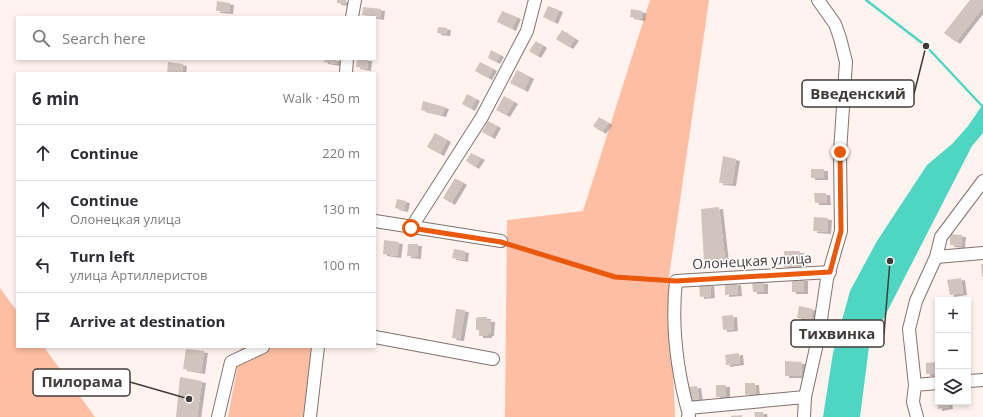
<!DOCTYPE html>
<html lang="en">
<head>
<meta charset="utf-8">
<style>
	:root { --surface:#fff; --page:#f2f2f3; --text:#2b2b33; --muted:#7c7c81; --line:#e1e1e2 }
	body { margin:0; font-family:"Open Sans",sans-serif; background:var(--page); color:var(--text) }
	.controls { position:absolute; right:12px; bottom:12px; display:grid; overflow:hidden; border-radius:0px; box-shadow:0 2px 6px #0003 }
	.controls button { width:36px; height:36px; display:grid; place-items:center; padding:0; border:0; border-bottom:1px solid var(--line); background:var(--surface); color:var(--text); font:20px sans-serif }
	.stop { position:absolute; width:12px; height:12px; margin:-9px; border:3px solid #ea580c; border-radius:50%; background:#fff }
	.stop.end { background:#ea580c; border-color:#fff; box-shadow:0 1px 4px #0008 }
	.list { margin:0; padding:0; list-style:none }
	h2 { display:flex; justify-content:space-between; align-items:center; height:52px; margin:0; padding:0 16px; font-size:17px }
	h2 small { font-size:13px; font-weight:400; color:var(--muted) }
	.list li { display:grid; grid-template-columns:26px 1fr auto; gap:12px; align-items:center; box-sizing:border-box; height:56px; padding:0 16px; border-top:1px solid var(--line) }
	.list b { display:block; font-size:15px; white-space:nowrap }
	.list p { margin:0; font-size:13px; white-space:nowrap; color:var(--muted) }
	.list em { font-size:13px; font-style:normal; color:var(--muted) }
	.icon { flex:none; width:22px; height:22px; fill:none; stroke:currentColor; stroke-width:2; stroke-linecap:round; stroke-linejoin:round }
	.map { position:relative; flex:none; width:983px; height:417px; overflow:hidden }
	.search { position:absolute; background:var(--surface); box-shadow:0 2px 6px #0003; left:16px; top:16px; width:360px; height:44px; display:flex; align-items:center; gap:10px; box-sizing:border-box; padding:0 14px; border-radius:0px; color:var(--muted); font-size:15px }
	.panel { position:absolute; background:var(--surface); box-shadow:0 2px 6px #0003; left:16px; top:72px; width:360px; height:276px; border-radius:0px }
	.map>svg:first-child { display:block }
</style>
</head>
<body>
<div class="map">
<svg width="983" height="417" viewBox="0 0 983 417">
	<defs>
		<filter id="shadow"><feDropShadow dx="4" dy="2" stdDeviation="0" flood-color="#0004"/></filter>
	</defs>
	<rect width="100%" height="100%" fill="#fff3ef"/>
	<path fill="#fdbea4" d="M650 0H709L669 277 675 417H505L507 220 583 211Z
		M0 288 17 311V347H44L95 417H0Z
		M241 347H313L304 417H228Z"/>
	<path fill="#4ed6c2" d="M983 104V133L972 146 869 347 860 417H823L833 353 850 291 877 241 927 165 952 144 968 126Z"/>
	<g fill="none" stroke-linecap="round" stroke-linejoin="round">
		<path stroke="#4ed6c2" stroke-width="2.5" d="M866 0 926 46 983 107"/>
	</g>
	<path fill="#d1c3be" filter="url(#shadow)" d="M337 0H346V4L337 3Z
		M970 0H983V7L956 42 944 33Z
		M217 1 230 3 229 12 216 11Z
		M548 6 559 10 554 22 543 17Z
		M363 7 381 9 380 18 362 15Z
		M631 9 642 11 641 19 630 17Z
		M502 11 517 17 512 29 497 22Z
		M438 27 447 28 446 34 437 33Z
		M562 30 575 39 569 47 556 39Z
		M536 41 543 46 537 56 529 51Z
		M491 50 500 55 496 62 488 58Z
		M324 59H337L336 64 324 62Z
		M357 59H368L367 69 356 67Z
		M168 62 183 64 182 73H167Z
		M480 62 493 69 488 78 475 71Z
		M517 70 530 77 524 90 510 83Z
		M467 94 476 99 471 109 462 104Z
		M504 96 514 102 506 115 496 110Z
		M423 101 445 107 442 115 421 110Z
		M599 117 608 123 602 132 593 126Z
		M488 121 497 126 491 137 482 132Z
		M435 133 447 140 440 154 427 147Z
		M471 153 481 158 475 167 466 161Z
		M723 156 736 159 732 184 719 183Z
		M811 169H824V178H811Z
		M455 178 463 183 451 203 443 198Z
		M814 193H826L827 203H815Z
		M397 199 406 201 404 210 395 208Z
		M719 207 725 260 704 262 701 209Z
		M814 217 828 218 827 232 813 231Z
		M950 234 962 235 961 246 950 245Z
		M384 240 399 242 397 256 383 254Z
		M408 244H418L417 257 407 256Z
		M454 249 465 251 464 260 452 258Z
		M784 251H800V267H784Z
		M981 264H983V277H982Z
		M961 278 963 293 950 295 947 280Z
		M792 279H804V292H792Z
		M752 282H764V292H753Z
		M737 283 738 294 725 295V284Z
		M710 284 711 296 700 297 699 285Z
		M799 306 813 309 811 320 797 318Z
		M456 309 465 310 460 339 452 338Z
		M733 315 734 329 723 330 722 316Z
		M480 317H487V320H491L490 334H488V336H479V330H476V318Z
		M186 349 204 351 201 372 183 369Z
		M739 353 740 363 726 365 725 355Z
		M785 361 802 362 801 376H785Z
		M936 362 937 374H926V363Z
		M180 377 202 381 197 417H176Z
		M745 383H755L756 394 745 395Z
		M716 385H726V397H716Z
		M697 386 699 399 688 400 687 387Z
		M936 396H938V402H948L949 407 938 409Z
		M754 412H763L764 417H755Z
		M742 415V417H731V416Z"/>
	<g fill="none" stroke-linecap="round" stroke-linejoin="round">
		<defs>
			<path id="minor" d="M352 17 355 0
				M346 73 347 59
				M375 221 501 241
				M411 228 482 117 527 31 535 0
				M936 257 983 253
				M375 337 493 359
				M968 381 983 380
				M915 385 938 383
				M688 408 805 397
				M218 417 231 362 263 347
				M310 417 318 347
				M688 417 689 415C677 371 671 326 676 281L830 272
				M804 417 805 397 818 339 827 279 841 231 840 152 846 62 840 38 835 24 818 0
				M917 417 913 402 915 385 909 329 916 301 936 257 941 237 983 181"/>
		</defs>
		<use href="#minor" stroke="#80736e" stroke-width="14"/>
		<path stroke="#c2b8b4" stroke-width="1.5" stroke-dasharray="4 2" stroke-linecap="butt" d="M509 244 615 277 666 280"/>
		<use href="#minor" stroke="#fff" stroke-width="12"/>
	</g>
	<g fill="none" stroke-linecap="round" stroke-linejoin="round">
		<path stroke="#ea580c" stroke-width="5" d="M411 228 501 242 615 277 676 281 830 272 841 231 840 152"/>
	</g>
	<g text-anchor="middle" stroke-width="3" stroke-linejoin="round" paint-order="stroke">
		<g font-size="14" fill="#413b39" stroke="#fff">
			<text transform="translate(752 261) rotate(-3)" y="5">Олонецкая улица</text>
		</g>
	</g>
	<path fill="none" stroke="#413b39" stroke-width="1.5" d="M926 46L914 94M890 261L884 334M189 399L130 382"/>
	<g fill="#413b39" stroke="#fff" stroke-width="1.5">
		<circle cx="926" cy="46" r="4"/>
		<circle cx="890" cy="261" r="4"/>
		<circle cx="189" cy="399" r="4"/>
	</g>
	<g fill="#fff" stroke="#413b39" stroke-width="1.5">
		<rect x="802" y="80" width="112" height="27" rx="4"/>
		<rect x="791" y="320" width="93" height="27" rx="4"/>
		<rect x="33" y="369" width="97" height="27" rx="4"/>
	</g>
	<g font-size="15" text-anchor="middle" font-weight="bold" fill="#413b39">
		<text x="858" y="99">Введенский</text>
		<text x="837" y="339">Тихвинка</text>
		<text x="82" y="387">Пилорама</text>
	</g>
</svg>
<div class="controls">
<button>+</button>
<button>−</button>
<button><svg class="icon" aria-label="layers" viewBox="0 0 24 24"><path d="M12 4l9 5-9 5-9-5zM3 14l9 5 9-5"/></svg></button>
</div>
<div class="stop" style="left:411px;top:228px"></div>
<div class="stop end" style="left:840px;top:152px"></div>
<div class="search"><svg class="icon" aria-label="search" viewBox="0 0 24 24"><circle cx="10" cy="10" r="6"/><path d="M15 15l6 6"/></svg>Search here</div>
<section class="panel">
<h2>6 min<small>Walk · 450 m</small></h2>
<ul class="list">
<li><svg class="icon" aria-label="ahead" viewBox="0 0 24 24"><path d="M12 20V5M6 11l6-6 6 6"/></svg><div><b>Continue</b></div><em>220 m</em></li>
<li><svg class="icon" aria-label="ahead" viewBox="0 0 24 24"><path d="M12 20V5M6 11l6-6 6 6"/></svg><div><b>Continue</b><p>Олонецкая улица</p></div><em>130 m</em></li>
<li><svg class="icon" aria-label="left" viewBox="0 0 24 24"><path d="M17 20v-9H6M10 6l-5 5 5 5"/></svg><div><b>Turn left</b><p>улица Артиллеристов</p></div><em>100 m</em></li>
<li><svg class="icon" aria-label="arrive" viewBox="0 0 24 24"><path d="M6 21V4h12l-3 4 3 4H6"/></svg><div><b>Arrive at destination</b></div></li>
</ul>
</section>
</div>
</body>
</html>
